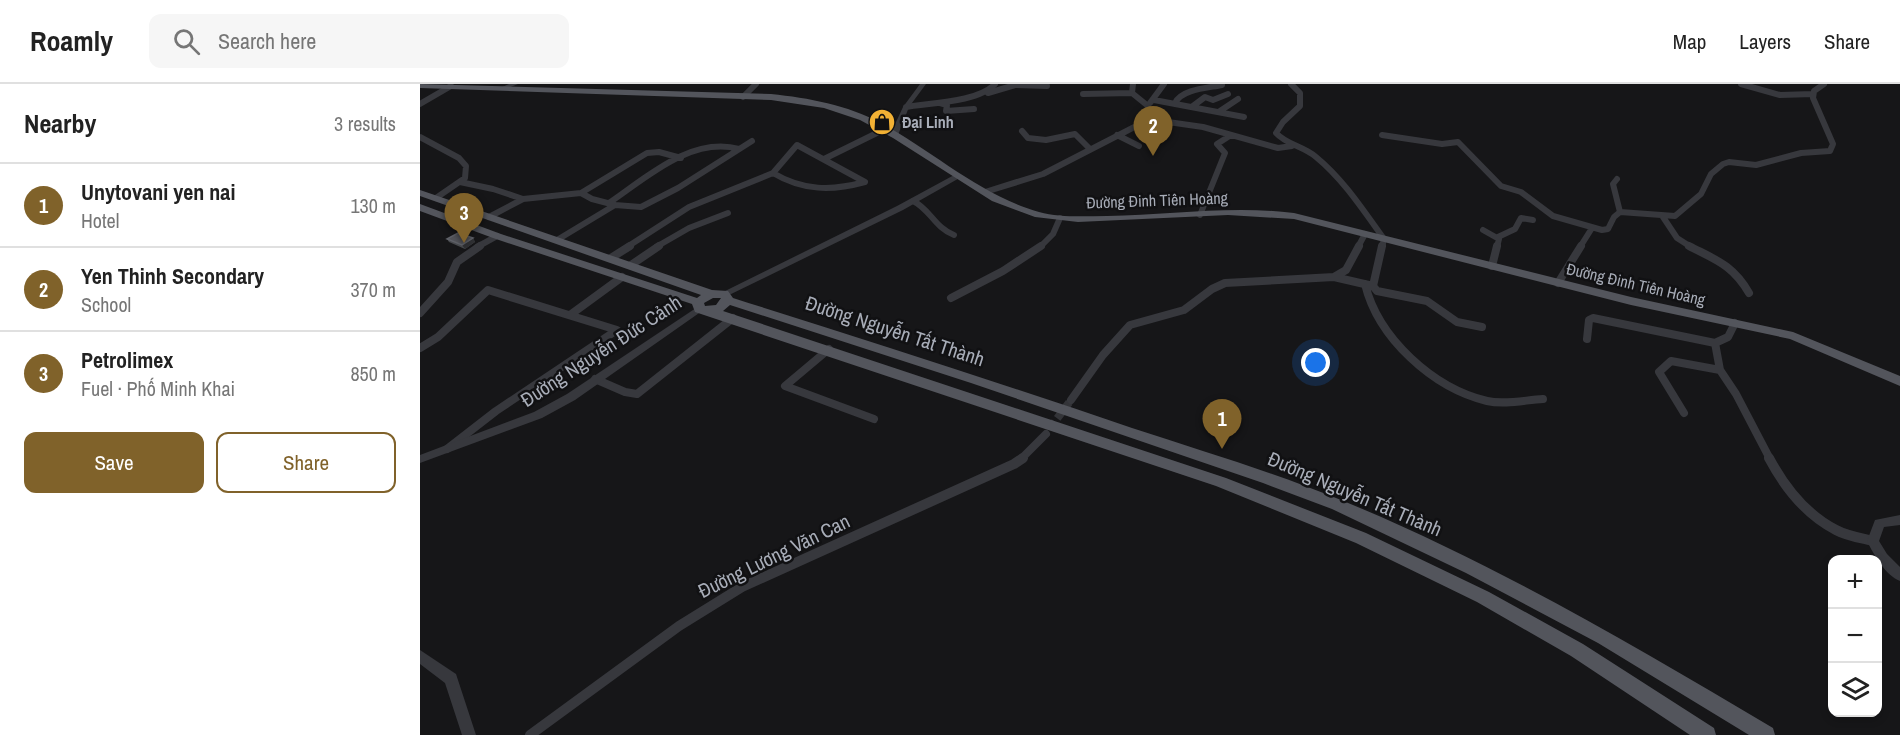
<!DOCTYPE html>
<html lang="en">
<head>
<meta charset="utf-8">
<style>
	:root { --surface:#fff; --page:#f6f6f6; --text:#222; --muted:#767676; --line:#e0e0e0; --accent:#80622a }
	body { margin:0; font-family:"Archivo Narrow",sans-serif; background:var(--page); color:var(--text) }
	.controls { position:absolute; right:18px; bottom:18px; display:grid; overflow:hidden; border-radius:12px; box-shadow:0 3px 9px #0003 }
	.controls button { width:54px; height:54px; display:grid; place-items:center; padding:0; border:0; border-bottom:2px solid var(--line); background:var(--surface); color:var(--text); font:30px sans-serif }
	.you { position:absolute; left:896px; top:279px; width:21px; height:21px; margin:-15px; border:4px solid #fff; border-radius:50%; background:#1a73e8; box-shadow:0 0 0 9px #1a73e833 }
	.badge { display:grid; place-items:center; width:39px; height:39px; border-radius:50%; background:var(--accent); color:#fff; font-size:20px; font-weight:700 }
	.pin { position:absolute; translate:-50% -50px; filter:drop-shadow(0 2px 3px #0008) }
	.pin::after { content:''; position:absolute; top:32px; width:21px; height:18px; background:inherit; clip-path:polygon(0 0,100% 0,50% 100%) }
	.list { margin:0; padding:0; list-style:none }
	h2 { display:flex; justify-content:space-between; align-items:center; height:78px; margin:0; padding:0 24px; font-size:26px }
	h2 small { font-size:20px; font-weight:400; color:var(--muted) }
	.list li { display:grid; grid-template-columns:39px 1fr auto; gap:18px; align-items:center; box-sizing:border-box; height:84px; padding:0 24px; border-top:2px solid var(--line) }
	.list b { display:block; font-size:22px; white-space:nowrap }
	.list p { margin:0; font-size:20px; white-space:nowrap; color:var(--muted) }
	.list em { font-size:20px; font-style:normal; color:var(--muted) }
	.actions { display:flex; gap:12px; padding:18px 24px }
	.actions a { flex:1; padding:14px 0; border:2px solid var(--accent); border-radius:12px; text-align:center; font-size:21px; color:var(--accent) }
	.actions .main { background:var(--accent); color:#fff }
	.icon { flex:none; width:33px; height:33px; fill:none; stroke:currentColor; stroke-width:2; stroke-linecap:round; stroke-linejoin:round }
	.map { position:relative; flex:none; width:1480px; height:651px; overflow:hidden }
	header { display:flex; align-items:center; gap:36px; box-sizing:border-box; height:84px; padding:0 30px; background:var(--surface); border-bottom:2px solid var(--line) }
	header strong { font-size:28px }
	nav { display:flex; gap:33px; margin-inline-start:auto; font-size:21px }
	.search { width:420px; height:54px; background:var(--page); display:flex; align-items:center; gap:15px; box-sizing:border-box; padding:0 21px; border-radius:12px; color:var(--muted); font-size:22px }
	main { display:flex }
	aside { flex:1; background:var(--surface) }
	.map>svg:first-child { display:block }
</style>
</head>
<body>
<header>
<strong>Roamly</strong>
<div class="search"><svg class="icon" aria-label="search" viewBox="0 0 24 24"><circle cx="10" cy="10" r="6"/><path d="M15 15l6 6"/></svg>Search here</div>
<nav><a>Map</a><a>Layers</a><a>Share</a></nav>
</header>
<main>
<aside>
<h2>Nearby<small>3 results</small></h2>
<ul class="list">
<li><span class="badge">1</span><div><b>Unytovani yen nai</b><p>Hotel</p></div><em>130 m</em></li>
<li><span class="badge">2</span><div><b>Yen Thinh Secondary</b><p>School</p></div><em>370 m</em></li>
<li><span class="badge">3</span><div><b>Petrolimex</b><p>Fuel · Phố Minh Khai</p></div><em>850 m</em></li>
</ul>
<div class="actions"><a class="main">Save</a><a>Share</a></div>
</aside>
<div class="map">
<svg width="1480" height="651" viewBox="0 0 1480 651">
	<rect width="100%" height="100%" fill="#161618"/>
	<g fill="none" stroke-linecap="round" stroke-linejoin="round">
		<path stroke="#333438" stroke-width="8" stroke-dasharray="8 4" stroke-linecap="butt" d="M630 344 651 316"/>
		<path stroke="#37383d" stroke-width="6" d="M871 0 880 9V22L863 38 856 49C867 61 883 62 896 73 923 95 943 126 964 155L962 163
			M1321 0 1360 11 1393 10
			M568 9 595 1 627 2
			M663 10 712 9
			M323 13 336 0
			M734 16 824 33
			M520 19 527 21 526 27 554 25
			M730 19 744 0
			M755 19C762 5 788 4 802 1
			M0 20 31 2
			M773 22 785 13 793 16 808 10
			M486 23C510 19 559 18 575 0
			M800 27 818 15
			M727 35 783 43 858 64 872 62
			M602 47 608 54 626 56 655 50 670 65
			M697 51 719 62
			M962 51 1022 60 1038 58 1081 102 1101 108 1133 132 1182 146 1188 145 1194 133 1200 128 1255 132 1281 110 1291 90 1303 80 1309 78 1336 81 1381 69 1410 67 1413 60 1393 14 1394 7 1404 0
			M0 53 39 74 46 82 45 94 16 114
			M377 61 445 98C412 107 383 107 353 89Z
			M404 75 465 45
			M1197 95 1193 100 1200 128
			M40 98 73 105 103 115
			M565 108 623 90 726 37 728 22 712 9 713 0
			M161 109 227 69 239 68 261 74
			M493 117C510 125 515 144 534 151
			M189 119C226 94 271 52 319 65
			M780 131 805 69 797 60 811 51
			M69 133 103 115 161 109 172 115 195 121 221 123 258 104 332 57
			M1243 133 1257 154 1271 163
			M1063 146 1079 155 1077 163
			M1078 153 1095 145 1101 134 1113 136
			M137 156 195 121
			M57 163 77 152
			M207 163 269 123 353 89
			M236 163 269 144 308 129
			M620 163 633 150 640 134
			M938 163 945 150
			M1160 163 1172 144"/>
		<path stroke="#37383d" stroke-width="8" d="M1269 162C1296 176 1313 181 1329 209
			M191 174 210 162
			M211 181 239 162
			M1072 182 1077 162
			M914 193 953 202 957 207 1007 217 1037 238 1062 243
			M1138 199 1161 162
			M945 200C958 254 1013 304 1067 317 1085 321 1105 316 1123 315
			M953 202 962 162
			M531 214 583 187 621 162
			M0 229 28 198 37 178 60 162
			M150 231 202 193
			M1315 239 1308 253 1295 259 1300 286 1316 310 1350 375
			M1167 255 1169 236 1173 234 1295 259
			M0 264 18 253 68 206 197 246 76 327 27 365
			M409 265 365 302 454 335
			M175 295 205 308 217 310 313 234
			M651 316 683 271 710 241 764 226 792 205 805 199 914 193 926 186 939 162
			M1264 329 1239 288 1251 277 1300 286
			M601 375 626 350"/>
		<path stroke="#37383d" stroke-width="10" d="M1349 374C1365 404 1385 430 1416 446 1427 452 1441 454 1453 457
			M110 651 259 542 322 503 594 380 603 374"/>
		<path fill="#37383d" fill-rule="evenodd" d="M89 0H98L83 6 80 4Z
			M500 0H506L489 23 478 51 471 53 470 51 483 23Z
			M536 90 543 92 483 126 307 212 304 213 299 210 477 122Z
			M279 222 282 223 284 225 282 227 155 316 122 334 0 379V371L114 328 147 310Z
			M1480 431V441L1464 443 1459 457 1467 470 1480 483V497C1465 491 1454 471 1447 457L1455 436Z
			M0 566 36 590 56 651H42L25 599 0 580Z"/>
		<path fill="#53555c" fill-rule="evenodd" d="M0 0 351 10C389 14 427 21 461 39 514 68 560 111 619 128 641 134 665 132 687 132 750 131 811 121 874 129L1211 213 1373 248 1480 292V302L1370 255 1211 221 874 135 808 131 658 138 615 133 572 117 473 54 440 36 404 24 351 16 0 4Z
			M0 106 292 206 308 207 313 214C446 256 580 299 712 344 782 367 853 388 921 416 1072 478 1213 561 1353 644L1355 651H1329L1178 559 1046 489 912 425 843 399 551 299 310 221 303 227 806 394 946 449 1069 508 1163 560 1294 644 1296 651H1270L1151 572 1057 518 936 459 796 402 275 228 272 220 73 154 0 127V120L81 150 277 214 281 211 0 112ZM293 214H301L296 221 285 222 284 219Z"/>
	</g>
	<path fill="#47494d" d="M53 154 55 158 45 165 29 158 27 155Z"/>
	<path fill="#2f3033" d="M53 154 55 158 45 165 42 161Z"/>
	<path fill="#525359" stroke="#5f6168" stroke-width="1.5" d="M38 149 53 154 42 161 27 155Z"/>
	<defs>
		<symbol id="shop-disc" viewBox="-11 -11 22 22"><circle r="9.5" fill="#f2b134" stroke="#111113"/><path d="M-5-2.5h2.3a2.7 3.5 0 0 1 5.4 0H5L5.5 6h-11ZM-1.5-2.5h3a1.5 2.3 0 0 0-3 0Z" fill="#111"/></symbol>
	</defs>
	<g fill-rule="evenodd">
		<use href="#shop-disc" x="447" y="23" width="30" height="30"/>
	</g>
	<g text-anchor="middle" stroke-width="5" stroke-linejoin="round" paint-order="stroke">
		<g font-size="16" font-weight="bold" fill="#a8adb8" stroke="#111113" text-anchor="start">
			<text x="482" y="44">Đại Linh</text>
		</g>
		<g font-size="16" fill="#a8adb8" stroke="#111113">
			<text transform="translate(737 116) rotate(-2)" y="6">Đường Đinh Tiên Hoàng</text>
			<text transform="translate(1216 200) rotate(13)" y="6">Đường Đinh Tiên Hoàng</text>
		</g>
		<g font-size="20" fill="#a8adb8" stroke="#111113">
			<text transform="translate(475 247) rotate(18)" y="7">Đường Nguyễn Tất Thành</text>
			<text transform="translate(181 267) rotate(-33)" y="7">Đường Nguyễn Đức Cảnh</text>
			<text transform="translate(935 410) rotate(23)" y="7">Đường Nguyễn Tất Thành</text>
			<text transform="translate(354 472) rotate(-26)" y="7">Đường Lương Văn Can</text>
		</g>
	</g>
</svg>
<div class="controls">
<button>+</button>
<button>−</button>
<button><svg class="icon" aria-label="layers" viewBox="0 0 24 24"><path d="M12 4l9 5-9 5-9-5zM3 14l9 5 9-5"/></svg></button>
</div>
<div class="you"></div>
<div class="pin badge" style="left:802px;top:365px">1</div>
<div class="pin badge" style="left:733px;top:72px">2</div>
<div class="pin badge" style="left:44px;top:159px">3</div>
</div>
</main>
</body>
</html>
